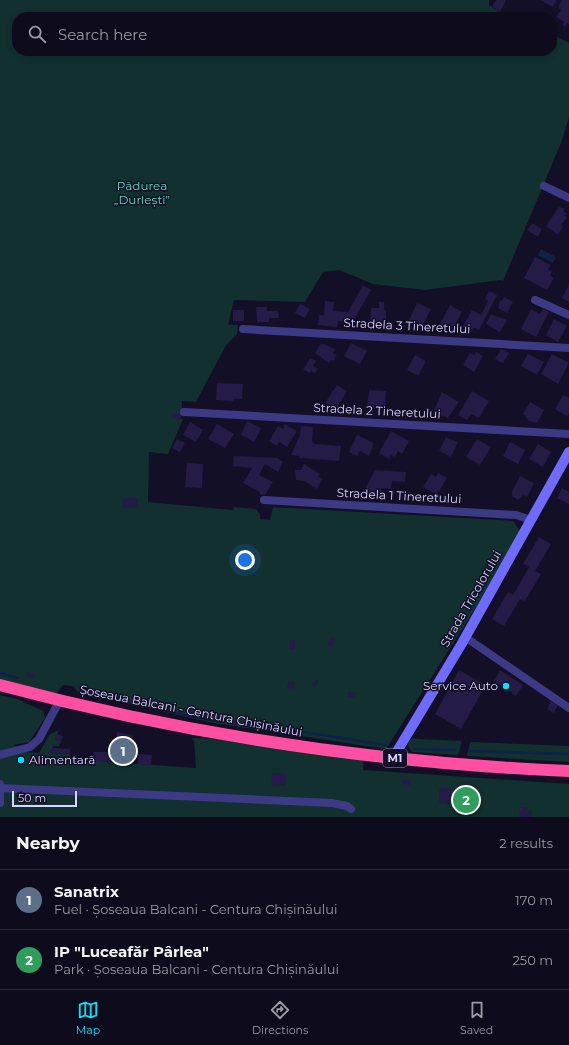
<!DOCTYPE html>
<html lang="en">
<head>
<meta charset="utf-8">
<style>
	:root { --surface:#0e0b1c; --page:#171425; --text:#f1f3f6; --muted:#9b9ba3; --line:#2e2b3b; --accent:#00e5ff }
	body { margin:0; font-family:Montserrat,sans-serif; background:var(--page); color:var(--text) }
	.scale { position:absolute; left:12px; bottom:10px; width:65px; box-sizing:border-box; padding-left:4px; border:2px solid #d9d4ff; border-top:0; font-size:11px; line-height:14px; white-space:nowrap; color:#d9d4ff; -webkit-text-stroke:3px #130f26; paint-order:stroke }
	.you { position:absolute; left:245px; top:560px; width:14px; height:14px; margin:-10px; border:3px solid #fff; border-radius:50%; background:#1a73e8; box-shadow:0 0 0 6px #1a73e833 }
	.badge { display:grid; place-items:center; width:26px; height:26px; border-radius:50%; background:var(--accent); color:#fff; font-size:13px; font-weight:700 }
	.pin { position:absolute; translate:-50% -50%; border:2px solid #fff; box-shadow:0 1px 4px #0006 }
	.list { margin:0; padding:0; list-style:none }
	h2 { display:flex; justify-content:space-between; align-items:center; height:52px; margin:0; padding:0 16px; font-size:17px }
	h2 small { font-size:13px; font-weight:400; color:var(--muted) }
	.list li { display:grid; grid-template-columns:26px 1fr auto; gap:12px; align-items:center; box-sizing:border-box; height:60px; padding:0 16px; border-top:1px solid var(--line) }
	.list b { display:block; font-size:15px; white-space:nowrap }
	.list p { margin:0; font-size:13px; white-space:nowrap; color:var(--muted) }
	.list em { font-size:13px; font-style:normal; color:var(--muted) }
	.icon { flex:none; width:22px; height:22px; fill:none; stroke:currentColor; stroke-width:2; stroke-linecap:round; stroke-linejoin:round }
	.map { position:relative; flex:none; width:569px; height:817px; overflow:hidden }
	.search { position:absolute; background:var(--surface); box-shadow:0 2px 6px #0003; left:12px; right:12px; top:12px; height:44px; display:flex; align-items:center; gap:10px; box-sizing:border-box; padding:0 14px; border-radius:16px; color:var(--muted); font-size:15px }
	.sheet { height:172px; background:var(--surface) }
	nav { display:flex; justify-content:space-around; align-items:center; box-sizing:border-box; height:56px; border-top:1px solid var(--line); background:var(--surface); font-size:11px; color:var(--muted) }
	nav a { display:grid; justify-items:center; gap:2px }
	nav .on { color:var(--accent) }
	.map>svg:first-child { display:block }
</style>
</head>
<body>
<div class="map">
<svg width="569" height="817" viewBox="0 0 569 817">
	<rect width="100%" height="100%" fill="#130f26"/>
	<path fill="#12302f" d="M0 0H489V5L506 17H17V51H552V34L569 43V117L561 143 503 281 500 280 425 290 373 284 339 270 323 272 305 302 234 300 228 325H238L237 334 226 345 196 402 182 401 181 419H183L168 454 149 452 148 502 233 510 234 507 256 509 260 515V519L270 520 273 507 513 521 520 531 501 568 386 749 214 723 78 692 73 686 63 685 56 694 0 679Z
		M0 695 17 699 43 711 45 718 29 742 13 745 26 752 39 753 50 734 59 730 55 739 61 741 59 746H53L50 753 70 754V759L196 768 194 741 191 738 219 739 364 760 363 770 569 784V817H0Z
		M412 738 418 739 462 741 458 755 412 752 407 744Z
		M470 742 569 746V762L467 756Z"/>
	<path fill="#0c2248" d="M541 249 556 257 553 263 538 255Z"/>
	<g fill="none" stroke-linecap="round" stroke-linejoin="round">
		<path stroke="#0c2248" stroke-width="2.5" d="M0 673 18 678
			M90 693 189 716 256 727 310 733 385 745
			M414 749 455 750
			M470 751 569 754"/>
	</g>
	<path fill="#241b47" d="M496 0H506L500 12 492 7Z
		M540 0H557L553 7Z
		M562 0H569V24L567 23 565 27 562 25 564 22 556 17 561 10 558 7Z
		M559 207 565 209 563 211 567 214 564 216 567 217 561 225 563 227 558 235 546 226Z
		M532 223 542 229 538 237 527 230Z
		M535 257 551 265 548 270 552 271 550 275 554 278 547 290 524 278Z
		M363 285 371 290 351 325 345 322 338 321 337 327 318 325 319 315H324L325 301 334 302 333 311 348 312Z
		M569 285V302L562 298Z
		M489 291 497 295 479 330 474 328 472 331 463 326 472 310 481 315 488 301 485 299Z
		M504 297 513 302 507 313 498 308 500 300 502 301Z
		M379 302H384V310H386V327H375V324H370L371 308H379Z
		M417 303 431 309 421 329 408 323Z
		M300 304 310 309 305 318 295 313Z
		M450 305 462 312 453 329 440 324Z
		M256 307H267V311H278L279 318H269V322H257Z
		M531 309 540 314 543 309 549 312 536 337 521 329Z
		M233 310H244V321H233Z
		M491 314 507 320 500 332 486 324Z
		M554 319 567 326 558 342 546 335Z
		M321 343 335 349 333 353 337 355 333 361 331 360 329 363 315 353Z
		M351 343 367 351 360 364 344 356Z
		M501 349 509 353 503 363 495 359Z
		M476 352 483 356 474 372 463 365 470 353 474 355Z
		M528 354 544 362 537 375 521 366Z
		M552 354 569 363 558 384 541 374Z
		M415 355 426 361 418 376 407 370Z
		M310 358 316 361 313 366 318 369 315 373 311 371 310 373 303 370Z
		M217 383 243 384 242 399H233V401L216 400Z
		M337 385 347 391 336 409 325 403Z
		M369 390 386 391 385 409 367 407Z
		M472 391 489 401 479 418 471 414 467 420 458 415Z
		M442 392 459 402 448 418 444 416 443 417 434 410Z
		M563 395 569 398V413L567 416 555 409Z
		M530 402 544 410 537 423 529 421 523 414Z
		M172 414H181V419L172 418Z
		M247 421 261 428 254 442 241 435Z
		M190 422 203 430 196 442 183 435Z
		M217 424 234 434 225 448 208 439Z
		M285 424 297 431 287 447 279 442 277 446 269 441 278 426 283 429Z
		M301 426 313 427 312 441 314 444 341 446 339 461 300 458 299 456 291 455 300 435Z
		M391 431 409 441 402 454 398 451 395 457 391 455 389 459 379 453Z
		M357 435 374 443 369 456 360 451 357 456 349 452Z
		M446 437 458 442 451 457 439 451Z
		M177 439 185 443 180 452 172 448Z
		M477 439 491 447 480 465 466 457Z
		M510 442 525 450 518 464 503 456Z
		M538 444 551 452 543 467 529 459Z
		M234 456 277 458 283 462 278 472 265 464 259 475 273 482 265 495 259 494 260 492 243 483 252 468 233 466Z
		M187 463 203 464 202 488 185 487Z
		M304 464 320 474 318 476 323 479 317 489 304 481 296 480 295 470H301Z
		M375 470 406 472 405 482 392 481 391 489 381 488 380 497 365 496 366 487Z
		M438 473 447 478 437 495 423 487 431 474 436 477Z
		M520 476 534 483 527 497 523 495 518 500 512 496V492Z
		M562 488 569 492V504L557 498Z
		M138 498V507L122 508V499Z
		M539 537 551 544 535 571 541 574 525 601 520 599 504 626 492 619 508 592 513 595 529 567 523 564Z
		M332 637 336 640 331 647 327 644Z
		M290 640H295V649H290Z
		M459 670 486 685 461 729 435 714Z
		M500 670 523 685 516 696 494 681Z
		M27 672 35 674 34 679 26 677Z
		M315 679 319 681 315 688 312 686Z
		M289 680 295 682 293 689 287 688Z
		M348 692 356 693 355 698 348 697Z
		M551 701 558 705 554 713 547 709Z
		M117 732 133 735 129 763 94 761V752H106L113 756Z
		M57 734 63 736 61 741 55 739Z
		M52 748 70 749V754L50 753Z
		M138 754 152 755 151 765 138 764Z
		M272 773 287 774 286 786 271 785Z
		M402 780H411V785L402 784Z
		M439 788H451L450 804 439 803Z
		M522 807H528V810H532V817H519V810H522Z"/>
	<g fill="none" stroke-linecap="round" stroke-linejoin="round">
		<path stroke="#3d3a85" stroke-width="8" d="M544 186 569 198
			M535 300 569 315
			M243 329 569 348
			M184 412 569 434
			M264 500 516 515 531 520
			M465 637 569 708
			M0 755 30 747 39 739 60 700
			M0 784V803
			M0 788 332 803 347 806 351 809"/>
		<path stroke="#6f6bff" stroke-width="10" d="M393 758 461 645 569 452"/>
		<path stroke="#ff4fa3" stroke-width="12" d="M0 685C186 735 377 763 569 771"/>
	</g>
	<g fill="#00e5ff" stroke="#130f26" stroke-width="1.5">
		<circle cx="506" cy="686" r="4"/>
		<circle cx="21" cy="760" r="4"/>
	</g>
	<g text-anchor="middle" stroke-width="3" stroke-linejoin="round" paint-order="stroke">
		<rect fill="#130f26" stroke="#9e99be" stroke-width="1" x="383" y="749" width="24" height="18" rx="3"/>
		<g font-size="11" font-weight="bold" fill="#d9d4ff">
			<text x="395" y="762">M1</text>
		</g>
		<g font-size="12" fill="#5fe0c0" stroke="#130f26">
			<text x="142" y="190">Pădurea<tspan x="142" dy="14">„Durlești”</tspan></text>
		</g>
		<g font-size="12" fill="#d9d4ff" stroke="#130f26">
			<text transform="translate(407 326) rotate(3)" y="4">Stradela 3 Tineretului</text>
			<text transform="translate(377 411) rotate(3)" y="4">Stradela 2 Tineretului</text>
			<text transform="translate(399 496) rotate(3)" y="4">Stradela 1 Tineretului</text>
			<text transform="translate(471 599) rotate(-60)" y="4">Strada Tricolorului</text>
			<text transform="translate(191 711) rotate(11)" y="4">Șoseaua Balcani - Centura Chișinăului</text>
		</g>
		<g font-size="12" fill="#d9d4ff" stroke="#130f26" text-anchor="end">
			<text x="498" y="690">Service Auto</text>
			<text x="29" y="764" text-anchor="start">Alimentară</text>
		</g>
	</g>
</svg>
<div class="scale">50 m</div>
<div class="you"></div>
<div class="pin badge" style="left:123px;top:751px;background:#5c6f8a">1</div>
<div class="pin badge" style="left:466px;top:800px;background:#2e9e5b">2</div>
<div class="search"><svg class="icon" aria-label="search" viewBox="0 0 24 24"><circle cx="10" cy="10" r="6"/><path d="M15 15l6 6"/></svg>Search here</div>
</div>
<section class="sheet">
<h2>Nearby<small>2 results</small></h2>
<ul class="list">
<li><span class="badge" style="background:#5c6f8a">1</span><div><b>Sanatrix</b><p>Fuel · Șoseaua Balcani - Centura Chișinăului</p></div><em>170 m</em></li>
<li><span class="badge" style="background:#2e9e5b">2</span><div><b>IP &quot;Luceafăr Pârlea&quot;</b><p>Park · Șoseaua Balcani - Centura Chișinăului</p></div><em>250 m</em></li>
</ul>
</section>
<nav>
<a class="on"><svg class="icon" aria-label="map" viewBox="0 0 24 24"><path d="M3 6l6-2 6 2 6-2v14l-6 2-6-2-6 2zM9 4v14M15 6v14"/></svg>Map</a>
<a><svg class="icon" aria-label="directions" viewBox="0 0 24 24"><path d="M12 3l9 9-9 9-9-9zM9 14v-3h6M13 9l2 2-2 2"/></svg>Directions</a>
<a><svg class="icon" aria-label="saved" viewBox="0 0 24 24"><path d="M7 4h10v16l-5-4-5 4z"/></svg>Saved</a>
</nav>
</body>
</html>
